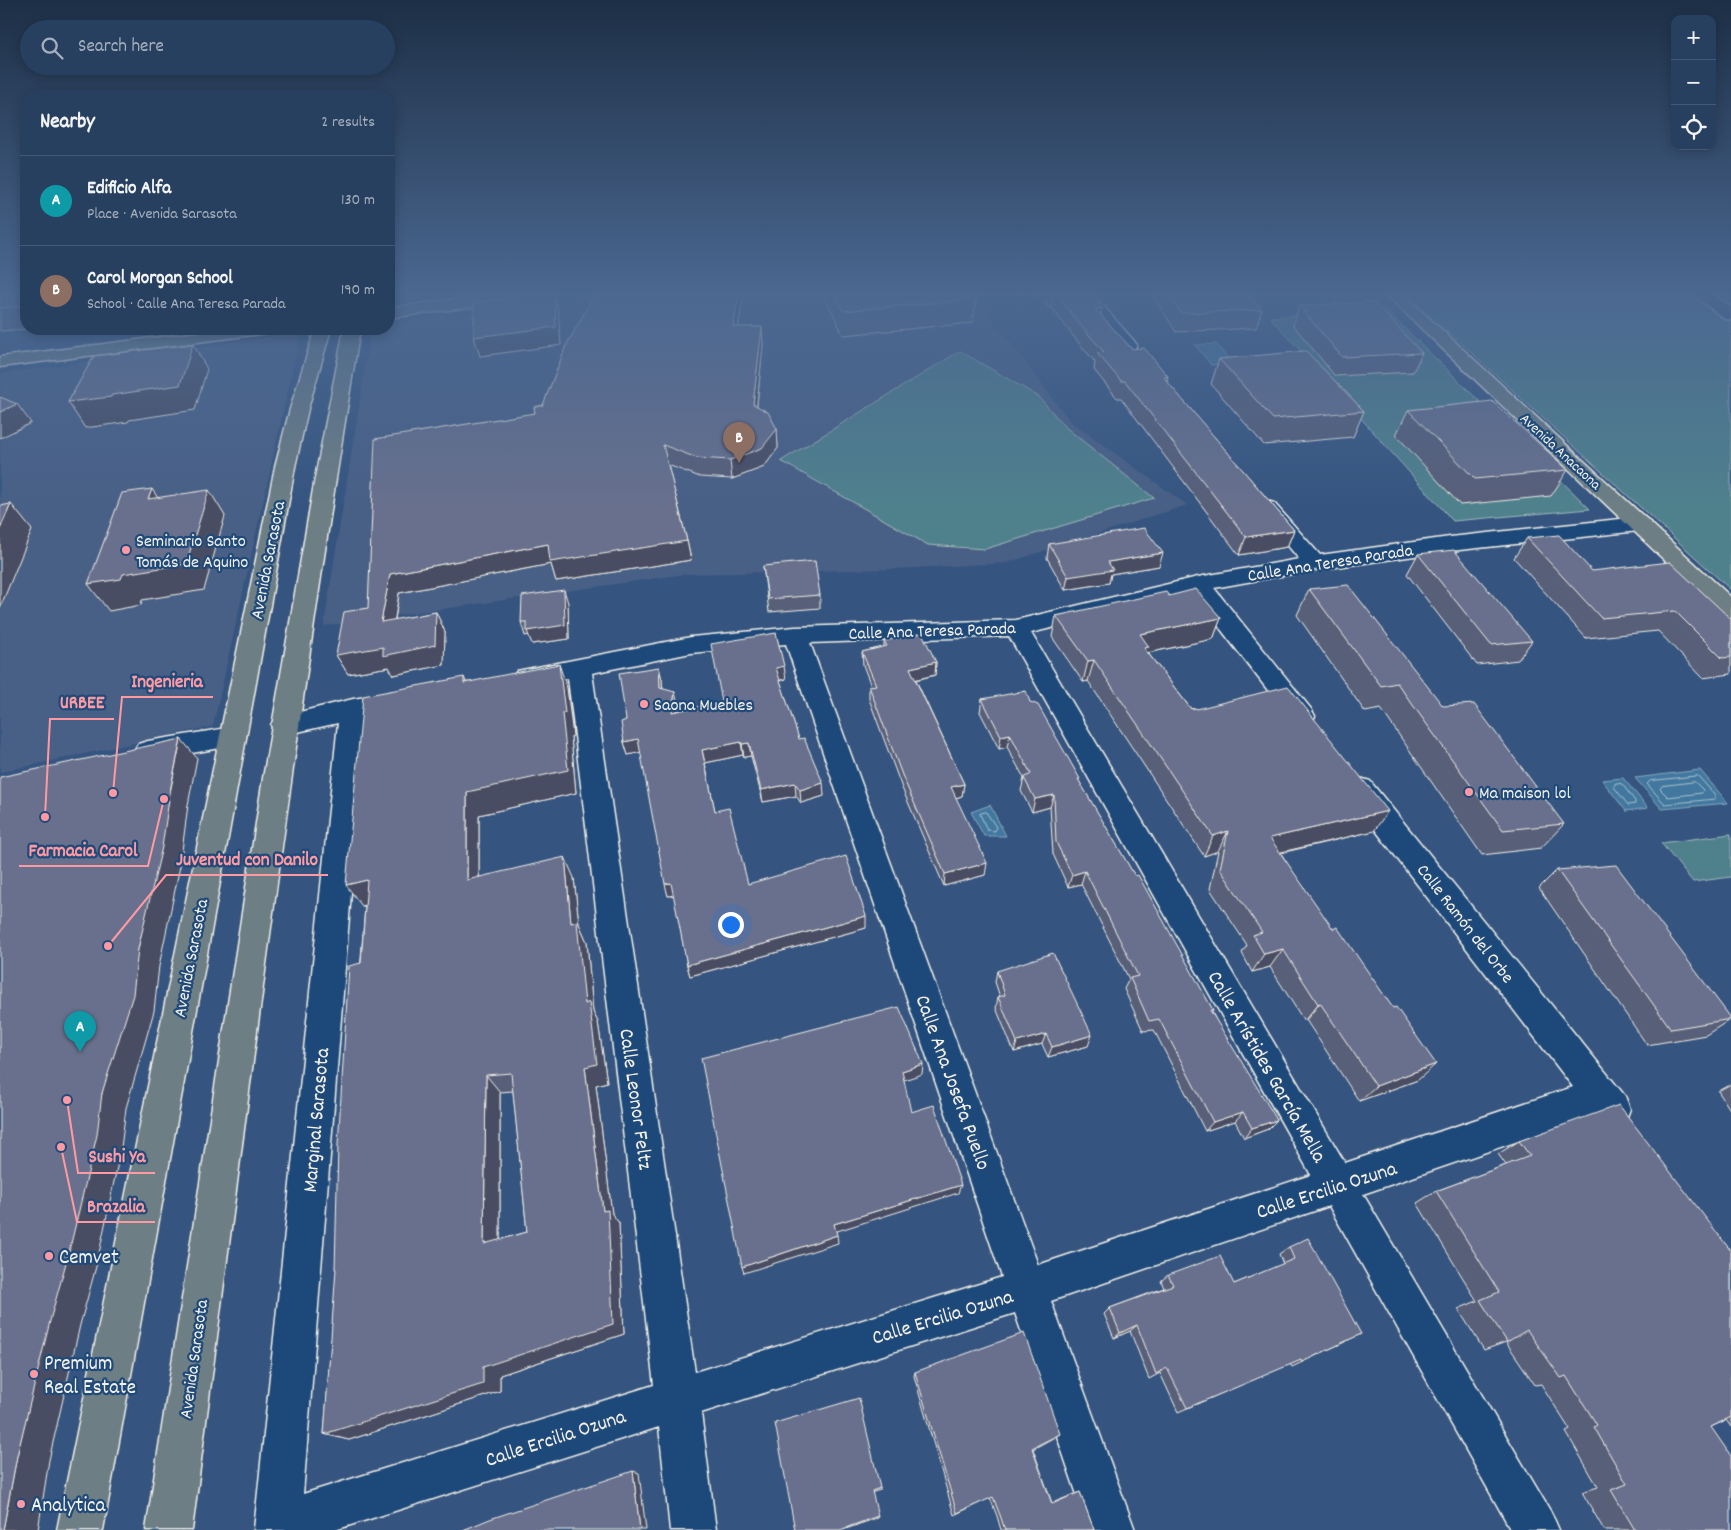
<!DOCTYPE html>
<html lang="en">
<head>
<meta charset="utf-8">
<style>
	:root { --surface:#284060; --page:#344b69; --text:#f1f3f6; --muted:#a5afbd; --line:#445975; --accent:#8c9099 }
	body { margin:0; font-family:Dekko,sans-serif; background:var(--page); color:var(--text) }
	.controls { position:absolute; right:15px; top:15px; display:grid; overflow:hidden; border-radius:10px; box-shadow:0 2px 12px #0003 }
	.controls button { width:45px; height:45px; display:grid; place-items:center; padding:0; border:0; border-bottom:1px solid var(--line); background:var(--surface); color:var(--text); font:25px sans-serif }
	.you { position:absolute; left:730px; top:924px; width:18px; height:18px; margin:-12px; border:4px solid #fff; border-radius:50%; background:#1a73e8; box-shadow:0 0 0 8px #1a73e833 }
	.badge { display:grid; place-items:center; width:32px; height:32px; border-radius:50%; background:var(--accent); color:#fff; font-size:16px; font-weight:700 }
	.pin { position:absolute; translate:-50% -41px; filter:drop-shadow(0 1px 2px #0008) }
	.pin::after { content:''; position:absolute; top:26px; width:18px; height:15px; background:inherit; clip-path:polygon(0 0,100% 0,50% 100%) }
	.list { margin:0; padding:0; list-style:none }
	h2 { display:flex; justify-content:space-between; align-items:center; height:65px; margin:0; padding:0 20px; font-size:21px }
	h2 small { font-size:16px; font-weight:400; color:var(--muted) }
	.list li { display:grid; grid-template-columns:32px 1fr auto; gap:15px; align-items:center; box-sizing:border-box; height:90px; padding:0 20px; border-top:1px solid var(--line) }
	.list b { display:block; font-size:19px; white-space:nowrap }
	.list p { margin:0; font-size:16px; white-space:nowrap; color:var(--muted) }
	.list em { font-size:16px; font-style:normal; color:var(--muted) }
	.icon { flex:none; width:28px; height:28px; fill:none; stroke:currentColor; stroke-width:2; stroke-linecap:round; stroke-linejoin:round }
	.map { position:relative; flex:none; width:1731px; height:1530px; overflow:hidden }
	.search { position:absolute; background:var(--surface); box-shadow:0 2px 12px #0003; left:20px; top:20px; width:375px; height:55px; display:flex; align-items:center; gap:12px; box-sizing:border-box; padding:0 18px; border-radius:28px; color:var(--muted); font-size:19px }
	.panel { position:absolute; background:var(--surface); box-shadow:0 2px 12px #0003; left:20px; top:90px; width:375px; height:245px; border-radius:20px }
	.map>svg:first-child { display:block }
</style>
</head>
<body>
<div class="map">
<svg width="1731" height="1530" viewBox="0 0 1731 1530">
	<rect width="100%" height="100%" fill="#355580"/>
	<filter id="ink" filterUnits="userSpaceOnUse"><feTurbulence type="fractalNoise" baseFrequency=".02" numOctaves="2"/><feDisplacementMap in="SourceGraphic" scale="10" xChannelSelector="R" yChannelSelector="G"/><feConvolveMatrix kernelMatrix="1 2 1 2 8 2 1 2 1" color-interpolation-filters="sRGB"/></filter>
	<g filter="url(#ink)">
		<path fill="#486086" d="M638 292H972L1070 421 1187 505 1006 563 892 569 685 574 324 626 371 329H389V323Z
			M301 332 213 726 0 772V374Z"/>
		<path fill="#50818d" stroke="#a2b9ba" d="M1405 292H1731V590Z
			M1387 311 1590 509 1453 521 1270 317Z
			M960 351 1039 397 1064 426 1154 498 985 549 928 545 781 461Z
			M1731 834V877L1693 882 1661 843Z"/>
		<path fill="#42789f" stroke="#89a8bc" d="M1216 344 1232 363 1211 365 1195 345Z
			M1700 770 1728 803 1662 809 1635 778Z
			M1623 778 1648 808 1626 811 1602 780Z
			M990 805 1006 836H984L971 812Z"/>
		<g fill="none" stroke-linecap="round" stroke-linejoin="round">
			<path stroke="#adc1cb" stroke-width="1" d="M1698 776 1715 795V799L1665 804 1647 784 1650 781Z
				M1695 782 1703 790 1702 793 1668 797 1660 789 1662 786Z
				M1616 783 1622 784 1635 801V804L1628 805 1614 787Z
				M986 812 996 827 995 831 987 830 980 814Z"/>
			<defs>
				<path id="minor" d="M1074 292H1091L1134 341 1137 345 1134 349 1128 350 1122 349Z
					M1690 292H1709L1731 307V320L1725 319Z
					M1267 501 1274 503 1320 555 1450 537 1639 517 1647 519 1650 524 1647 529 1639 531 1450 551 1315 570 1214 588 1311 709 1315 716 1311 723 1302 726 1293 723 1193 593 1031 633 1345 1163 1573 1087 1350 797 1346 789 1350 781 1360 778 1370 781 1625 1096 1630 1109 1625 1122 1612 1127 1599 1122 1594 1115 1363 1194 1552 1514 1559 1530H1511L1329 1206 1051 1301 1135 1530H1089L1015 1313 701 1413 716 1530H670L659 1427 335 1530H254L338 723 284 735 275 732 271 725 275 718 353 699 398 692 407 694 411 701 407 708 365 717 303 1494 654 1385 568 678 526 686 517 683 513 677 517 671 691 637 795 627 1016 620 1198 577 1299 559 1256 507 1260 503ZM1009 636 1311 1175 1038 1265 810 643ZM786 644 1002 1277 695 1372 592 673 691 653Z
					M233 727 242 730 246 737 242 744 148 761 138 758 134 751 138 744 148 741Z"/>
				<path id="major" d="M509 292H555L553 295 547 297 389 318V308Z
					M1383 292H1401L1731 597V618L1723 616Z
					M224 329H270L268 333 262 334 0 367V357Z
					M315 329H331L308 409 295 467 103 1530H57L275 467 290 409Z
					M344 329H360C294 728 244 1129 192 1530H146L263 778 315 478Z"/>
			</defs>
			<use href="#minor" stroke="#f4f1e8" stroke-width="3"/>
			<use href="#major" stroke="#f4f1e8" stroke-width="3"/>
			<use href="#minor" fill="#1f4a7a" fill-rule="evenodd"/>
			<use href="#major" fill="#6d7e84" fill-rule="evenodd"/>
		</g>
		<path fill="#595f79" stroke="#f4f1e8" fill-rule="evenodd" d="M0 292H26V329H30L0 331Z
			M823 292H972L976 299 973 323 843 335Z
			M1034 292H1088L1102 308 1101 315 1132 349 1168 376 1167 380 1170 385 1294 530 1287 547 1239 555 1121 398H1117L1094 370 1095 362 1073 336 1051 307H1047Z
			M1151 292H1247L1262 310 1256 328 1176 332Z
			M744 293 738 327H762L763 345 757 406 777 429 778 448 764 467 732 479 700 477 668 465 687 541 691 560 556 581 551 564 399 593 395 620 436 612 445 632 444 665 393 675 389 667 348 674 336 655 368 608 535 413 543 405Z
			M1299 306 1422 353 1413 372 1335 376 1293 325Z
			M1219 359 1364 411 1353 437 1264 445 1211 384Z
			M1408 410 1568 470 1551 496 1460 505 1396 435Z
			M1527 538 1592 571 1731 619V674L1703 678 1658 631 1586 638 1514 558Z
			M1049 544 1159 566 1111 574 1109 583 1065 590 1047 558Z
			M1418 554 1532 641 1518 660 1477 665 1407 574Z
			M763 566 820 595V608L769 612Z
			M1309 589 1443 706 1564 824 1541 848 1482 855 1381 709 1365 712 1297 615Z
			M1169 596 1221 618 1213 639 1148 653 1191 709H1197L1374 831 1281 853 1418 1080 1359 1101 1306 1020 1304 1021 1270 967 1252 972 1242 953 1247 945 1210 889 1218 851 1204 856 1088 681 1083 682 1052 637 1056 616Z
			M568 603 569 639 532 644 529 635 525 636 521 622Z
			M776 633 786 679 780 681 799 739 824 796 801 803 796 796 763 802 751 756 744 757 743 755 705 763 715 811 748 884 866 928 690 976 687 965 674 895 668 896 641 752 628 755 624 742 626 720 659 667 662 680 663 689 678 705 677 711 722 702Z
			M884 641 936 662 935 675 916 680 964 784 962 796 956 798 985 875 944 886 902 788 869 699V686H871L863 665 862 652 884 647Z
			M464 677 466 682 567 688 573 736 571 737 576 793 479 815V877L574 878 579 924 587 942 593 1012 598 1022 607 1082 596 1085 612 1214 619 1223 624 1334 500 1375V1391L349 1440 324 1434 365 906H362ZM513 1091 527 1232 500 1240V1092Z
			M982 699 1030 702 1079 781 1213 1010 1212 1012 1268 1129 1244 1138 1235 1121 1205 1131 1154 1030 1143 1031 1124 989 1129 979 1081 884 1068 887 1053 854 1050 807 1032 812 1021 791 1024 778 1007 747 999 749 980 712Z
			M1557 870 1731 1019 1706 1035 1647 1045 1539 888Z
			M997 971 1088 1046 1048 1057 1042 1044 1014 1052 996 1008 998 997H1000L995 982Z
			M1731 1084V1111L1718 1091Z
			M1519 1141 1731 1251V1427L1726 1420 1711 1427 1731 1530H1604L1582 1492 1598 1487 1566 1432 1570 1430 1541 1384 1535 1385 1506 1342 1484 1350 1458 1309 1477 1301 1417 1203 1436 1191 1506 1165 1498 1154Z
			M1289 1247 1361 1334 1292 1367 1290 1364 1178 1412 1160 1373 1149 1379 1130 1331 1114 1338 1104 1314 1110 1308 1164 1288 1161 1281 1168 1275 1234 1284 1283 1264 1279 1254Z
			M915 1372 1060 1434 1033 1449 1052 1503 1080 1492 1094 1530H1001L997 1516 990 1498 954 1515 914 1376Z"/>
		<path fill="#494e63" stroke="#f4f1e8" d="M739 292H744V293L735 346 733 327Z
			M1049 292H1054L1051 307H1047Z
			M554 293 558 311 561 345 480 356 474 337Z
			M1102 308 1099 325 1095 309Z
			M762 327 763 345 755 422 753 404Z
			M193 344 207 369 195 410 129 420 128 422 85 428 68 402 112 395Z
			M17 404 31 423 0 438V412Z
			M777 429 778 448 764 467 732 479 730 460Z
			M152 489 169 515 148 499Z
			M209 490 225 516 204 590 142 600 141 605 109 611 88 584 123 574Z
			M11 504 32 530 0 608V529Z
			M1294 530 1287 547 1239 555 1246 537Z
			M687 541 691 560 556 581 551 564 399 593 391 642 381 622 390 574 548 544Z
			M1163 553 1159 566 1111 574 1109 583 1065 590 1068 577 1108 562Z
			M564 590 568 603 569 639 532 644 527 631Z
			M436 612 445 632 444 665 393 675 389 667 348 674 336 655Z
			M1221 618 1213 639 1147 653 1143 668 1140 634Z
			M1094 660 1088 681 1083 682 1088 661Z
			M936 662 935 675 909 681 910 668Z
			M559 664 567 688 573 736 571 737 576 793 479 815V901L467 880V792L562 713Z
			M784 666 786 679 777 681 776 668Z
			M659 667 662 680 663 701 660 688Z
			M675 692 678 705 675 725 672 712Z
			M1010 734 1007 747 999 749 1001 736Z
			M181 739 197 758 188 805 180 866 159 966 154 1011 126 1108 121 1148 97 1263 80 1325 49 1460 38 1530H3L17 1456 102 1093 138 949Z
			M638 739 642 752 628 755 624 742Z
			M741 742 743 755 705 763 702 750Z
			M749 743 751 756 744 757 742 744Z
			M795 783 796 796 763 802 761 790Z
			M823 783 824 796 801 803 800 790Z
			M964 784 962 796 949 800 951 787Z
			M1054 795 1050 807 1032 812 1035 799Z
			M1388 811 1374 831 1259 857 1270 838Z
			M1228 831 1218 851 1204 856 1213 836Z
			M565 857 574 878 579 924 587 942 593 1012 598 1022 607 1082 596 1085 612 1214 619 1223 624 1334 500 1375V1391L349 1440 324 1434 483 1367 603 1211 585 1067V1004L571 923Z
			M987 863 985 875 944 886 945 874Z
			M1085 871 1081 884 1068 887 1072 875Z
			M367 880 383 902 362 906 346 885Z
			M671 883 675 895 668 896 665 884Z
			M866 916V928L690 976 687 965Z
			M1283 949 1270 967 1252 972 1264 954Z
			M1320 1003 1306 1020 1304 1021 1318 1004Z
			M1046 1034 1042 1044 1014 1052 1017 1042Z
			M1092 1035 1088 1046 1048 1057 1052 1047Z
			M923 1064 922 1074 901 1081 902 1071Z
			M1436 1064 1418 1080 1359 1101 1376 1086Z
			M486 1075 500 1092V1257L484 1244Z
			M1243 1112 1235 1121 1205 1131 1213 1122Z
			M1277 1120 1268 1129 1244 1138 1252 1128Z
			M961 1185 958 1193 834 1232V1224Z
			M837 1235 838 1243 744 1273 742 1267Z
			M1137 1325 1130 1331 1114 1338 1120 1333Z
			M633 1471 639 1473 646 1530H640Z
			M880 1488V1490L871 1493 872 1491Z
			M878 1516 877 1518 843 1530H840Z"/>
		<path fill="#686f8d" stroke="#f4f1e8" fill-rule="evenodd" d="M0 292H26V306L0 308Z
			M596 292H739L733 327H762L753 404 768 412 777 429 762 448 730 460 697 458 663 445 687 541 550 562 548 544 390 574 381 622 436 612 435 645 383 656V647L336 655 344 612 368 608 375 439 535 413 534 407 543 405 566 346Z
			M834 292H972L976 299 843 311Z
			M1055 292H1088L1102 308 1095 309 1132 349 1144 348 1168 376 1164 377 1170 385 1294 530 1246 537 1125 381H1121L1097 353 1104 352 1075 319Z
			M1167 292H1247L1262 310 1181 313Z
			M554 293 556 327 474 337V303Z
			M1374 302 1422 353 1342 357 1299 306Z
			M193 344 180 385 112 395 111 397 68 402 94 356Z
			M1306 351 1364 411 1273 419 1219 359Z
			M0 397 17 404 0 412Z
			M1492 401 1568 470 1475 479 1408 410Z
			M152 489 148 499 209 490 186 564 123 574 121 579 88 584 122 493Z
			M11 504 0 529V506Z
			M1144 528 1163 553 1108 562 1113 570 1068 577 1049 544Z
			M1559 535 1592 571 1670 562 1731 619V657L1722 658 1675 611 1601 618 1527 538Z
			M1454 550 1532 641 1491 645 1418 554Z
			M815 561 820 595 768 599 763 566Z
			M1348 585 1443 706 1474 704 1564 824 1503 830 1397 683 1381 686 1309 589Z
			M1196 589 1221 618 1140 634 1149 647 1144 648 1191 709 1196 708 1197 709 1288 686 1388 811 1270 838 1333 929 1337 927 1393 1008 1396 1007 1436 1064 1376 1086 1320 1003 1318 1004 1283 949 1264 954 1253 935 1262 932 1220 869 1228 831 1213 836 1094 660 1088 661 1056 616 1166 592 1169 596Z
			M564 590 565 625 527 631V622H521L522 596Z
			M776 633 784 666 776 668 799 739 804 738 823 783 800 790 795 783 761 790 749 743 742 744 741 742 702 750 715 811 729 808 748 884 846 856 866 916 687 965 671 883 665 884 638 739 624 742 621 722 626 720 619 673 659 667 660 688 675 692 672 712 722 702 711 644Z
			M922 633 936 662 910 668 964 784 951 787 987 863 945 874 902 775 869 686 876 685 862 652 887 646 884 641Z
			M559 664 565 713H562L568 770 467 792V880L565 857 571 923 577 922 585 1004 589 1002 597 1064 585 1067 603 1211 608 1210 613 1324 483 1367V1384L324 1434 336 1269H335L338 1145 349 966 361 963 367 880 346 885 363 696 464 677V683ZM511 1073 527 1232 484 1244 486 1075Z
			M1026 691 1030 702 1038 705 1080 779H1078L1135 876 1138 875 1213 1010H1210L1277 1120 1252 1128 1243 1112 1213 1122 1159 1019 1149 1021 1130 978 1138 976 1085 871 1072 875 1056 842 1054 795 1035 799 1024 778 1031 774 1010 734 1001 736 982 699Z
			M181 739 171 786 162 847 138 949 133 995 102 1093 97 1135 69 1252 51 1317 17 1456 3 1530H0V777Z
			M1616 865 1731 1018V1019L1671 1029 1557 870Z
			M1053 953 1092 1035 1052 1047 1046 1034 1017 1042 998 997 1005 995 997 971Z
			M899 1007 923 1064 902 1071 911 1112 934 1105 961 1185 834 1224 837 1235 742 1267 701 1058Z
			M1619 1105 1731 1251V1417L1711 1427 1731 1456V1530H1635L1611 1490 1627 1484 1594 1427 1597 1425 1566 1376 1561 1378 1527 1330 1507 1342 1480 1300 1499 1292 1436 1191 1530 1156 1519 1141Z
			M1308 1238 1361 1334 1302 1362 1301 1360 1187 1408 1167 1368 1156 1374 1137 1325 1120 1333 1110 1308 1173 1285 1168 1275 1220 1256 1234 1284 1294 1259 1289 1247Z
			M1024 1333 1060 1434 1032 1448 1052 1504 1080 1492 1094 1530H1005L1000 1515 993 1497 957 1513 915 1372Z
			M859 1398 880 1488 872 1491 878 1516 840 1530H795L775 1423Z
			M633 1471 640 1530H463L490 1519Z"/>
	</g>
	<linearGradient id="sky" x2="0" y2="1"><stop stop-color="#1d2f46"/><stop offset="0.58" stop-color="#4b6891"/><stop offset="1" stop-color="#4b6891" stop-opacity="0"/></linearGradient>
	<rect width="1731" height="506" fill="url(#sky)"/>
	<g fill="#ff9aa2" stroke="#1f4a7a" stroke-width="2">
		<circle cx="126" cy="550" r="5"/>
		<circle cx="644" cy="704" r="5"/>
		<circle cx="1469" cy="792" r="5"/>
		<circle cx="49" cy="1256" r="5"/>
		<circle cx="34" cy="1374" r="5"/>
		<circle cx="21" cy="1504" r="5"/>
	</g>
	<g text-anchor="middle" stroke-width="4.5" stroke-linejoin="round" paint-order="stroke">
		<g font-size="15" fill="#f4f1e8" stroke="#1f4a7a">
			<text transform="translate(1561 451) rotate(43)" y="5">Avenida Anacaona</text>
		</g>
		<g font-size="18" fill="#f4f1e8" stroke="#1f4a7a" text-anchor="start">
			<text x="136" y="546">Seminario Santo<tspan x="136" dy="21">Tomás de Aquino</tspan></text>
			<text x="654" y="710">Saona Muebles</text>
			<text x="1479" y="798">Ma maison lol</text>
		</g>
		<g font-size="18" fill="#f4f1e8" stroke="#1f4a7a">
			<text transform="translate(267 560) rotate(-79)" y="6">Avenida Sarasota</text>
			<text transform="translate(1330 562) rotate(-9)" y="6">Calle Ana Teresa Parada</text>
			<text transform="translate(932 630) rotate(-2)" y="6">Calle Ana Teresa Parada</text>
			<text transform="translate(1466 923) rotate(52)" y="6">Calle Ramón del Orbe</text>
			<text transform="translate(190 958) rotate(-79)" y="6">Avenida Sarasota</text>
			<text transform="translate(193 1359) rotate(-82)" y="6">Avenida Sarasota</text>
		</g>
		<g font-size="21" fill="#f4f1e8" stroke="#1f4a7a">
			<text transform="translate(1268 1066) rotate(60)" y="7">Calle Arístides García Mella</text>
			<text transform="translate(954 1082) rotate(70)" y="7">Calle Ana Josefa Puello</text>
			<text transform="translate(637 1099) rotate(82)" y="7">Calle Leonor Feltz</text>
			<text transform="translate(315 1120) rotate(-85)" y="7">Marginal Sarasota</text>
			<text transform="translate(1326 1189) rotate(-18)" y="7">Calle Ercilia Ozuna</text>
			<text transform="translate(942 1316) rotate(-17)" y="7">Calle Ercilia Ozuna</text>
			<text transform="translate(555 1437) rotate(-18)" y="7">Calle Ercilia Ozuna</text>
		</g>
		<g font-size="21" fill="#f4f1e8" stroke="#1f4a7a" text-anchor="start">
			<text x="59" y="1263">Cemvet</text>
			<text x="44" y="1369">Premium<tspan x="44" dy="24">Real Estate</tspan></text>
			<text x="31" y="1511">Analytica</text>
		</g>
	</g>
	<path fill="none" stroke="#ff9aa2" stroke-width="2" d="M113 793L122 697H213M45 817L50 719H114M164 799L148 866H19M108 946L166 875H328M67 1100L78 1173H155M61 1147L77 1222H155"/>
	<g fill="#ff9aa2" stroke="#1f4a7a" stroke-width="2">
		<circle cx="113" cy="793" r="5"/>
		<circle cx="45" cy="817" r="5"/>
		<circle cx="164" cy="799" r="5"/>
		<circle cx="108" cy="946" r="5"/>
		<circle cx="67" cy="1100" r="5"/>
		<circle cx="61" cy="1147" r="5"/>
	</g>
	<g font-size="19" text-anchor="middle" font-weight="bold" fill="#ff9aa2" stroke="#1f4a7a" stroke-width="4.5" stroke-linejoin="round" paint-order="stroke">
		<text x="167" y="687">Ingenieria</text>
		<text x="82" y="708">URBEE</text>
		<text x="83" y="856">Farmacia Carol</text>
		<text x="247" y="865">Juventud con Danilo</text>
		<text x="117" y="1162">Sushi Ya</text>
		<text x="116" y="1212">Brazalia</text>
	</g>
</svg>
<div class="controls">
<button>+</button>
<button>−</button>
<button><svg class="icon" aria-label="locate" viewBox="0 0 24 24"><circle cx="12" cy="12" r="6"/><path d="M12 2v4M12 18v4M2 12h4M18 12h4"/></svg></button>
</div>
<div class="you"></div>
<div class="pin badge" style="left:80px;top:1052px;background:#0f9aa8">A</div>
<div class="pin badge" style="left:739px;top:463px;background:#8d6e63">B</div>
<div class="search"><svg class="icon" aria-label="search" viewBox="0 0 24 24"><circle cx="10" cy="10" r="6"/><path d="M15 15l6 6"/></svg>Search here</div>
<section class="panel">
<h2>Nearby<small>2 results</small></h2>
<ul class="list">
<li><span class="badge" style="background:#0f9aa8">A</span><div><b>Edificio Alfa</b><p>Place · Avenida Sarasota</p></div><em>130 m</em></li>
<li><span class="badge" style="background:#8d6e63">B</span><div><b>Carol Morgan School</b><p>School · Calle Ana Teresa Parada</p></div><em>190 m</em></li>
</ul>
</section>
</div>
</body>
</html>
